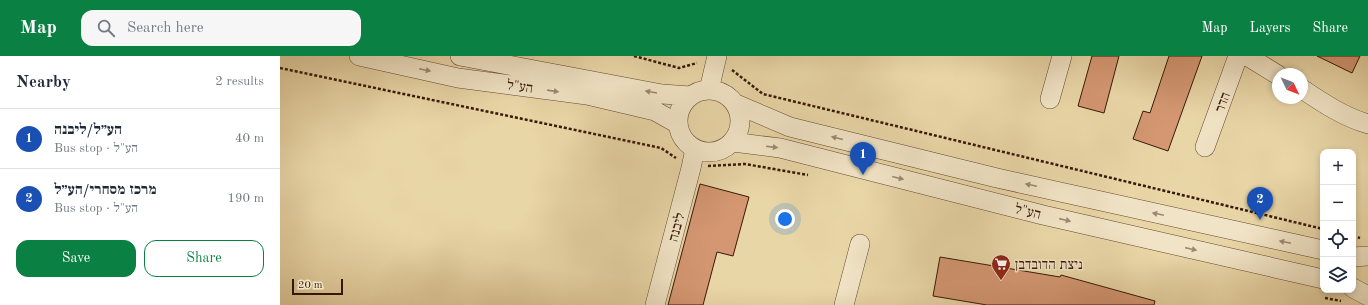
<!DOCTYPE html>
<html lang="en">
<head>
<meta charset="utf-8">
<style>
	:root { --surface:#fff; --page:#f6f6f7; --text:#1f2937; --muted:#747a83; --line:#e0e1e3; --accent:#0b8043 }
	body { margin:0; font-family:"Old Standard TT","Frank Ruhl Libre",serif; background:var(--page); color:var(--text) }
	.controls { position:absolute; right:12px; bottom:12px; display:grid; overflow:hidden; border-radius:8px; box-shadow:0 2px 6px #0003 }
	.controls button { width:36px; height:36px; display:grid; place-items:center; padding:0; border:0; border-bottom:1px solid var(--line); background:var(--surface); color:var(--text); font:20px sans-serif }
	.compass { position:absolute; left:992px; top:12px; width:36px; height:36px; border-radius:50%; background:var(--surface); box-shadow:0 2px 6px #0003; rotate:133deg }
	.scale { position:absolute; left:12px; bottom:10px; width:51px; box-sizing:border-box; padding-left:4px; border:2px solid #371707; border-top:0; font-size:11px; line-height:14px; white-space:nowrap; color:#371707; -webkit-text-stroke:3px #f1e4c6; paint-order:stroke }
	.you { position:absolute; left:505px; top:163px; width:14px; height:14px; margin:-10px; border:3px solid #fff; border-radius:50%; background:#1a73e8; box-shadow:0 0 0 6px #1a73e833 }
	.badge { display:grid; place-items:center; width:26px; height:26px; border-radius:50%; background:var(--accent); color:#fff; font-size:13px; font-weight:700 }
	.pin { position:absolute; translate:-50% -33px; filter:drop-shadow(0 1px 2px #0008) }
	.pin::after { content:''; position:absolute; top:21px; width:14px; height:12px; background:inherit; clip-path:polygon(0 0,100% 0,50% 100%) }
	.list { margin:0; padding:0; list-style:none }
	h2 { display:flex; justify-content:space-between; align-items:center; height:52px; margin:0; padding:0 16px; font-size:17px }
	h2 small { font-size:13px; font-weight:400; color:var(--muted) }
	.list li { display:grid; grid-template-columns:26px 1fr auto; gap:12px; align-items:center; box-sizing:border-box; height:60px; padding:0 16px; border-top:1px solid var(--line) }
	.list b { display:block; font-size:15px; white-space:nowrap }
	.list p { margin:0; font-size:13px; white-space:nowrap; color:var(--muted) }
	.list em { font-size:13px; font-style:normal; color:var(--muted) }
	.actions { display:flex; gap:8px; padding:12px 16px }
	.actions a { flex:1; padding:9px 0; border:1px solid var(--accent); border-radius:12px; text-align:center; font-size:14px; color:var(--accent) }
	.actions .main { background:var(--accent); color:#fff }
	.icon { flex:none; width:22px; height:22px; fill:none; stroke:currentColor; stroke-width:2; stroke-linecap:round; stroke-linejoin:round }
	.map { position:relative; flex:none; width:1088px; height:249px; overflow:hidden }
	header { display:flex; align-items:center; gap:24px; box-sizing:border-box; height:56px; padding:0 20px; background:var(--accent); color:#fff }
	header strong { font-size:19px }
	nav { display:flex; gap:22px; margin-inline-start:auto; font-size:14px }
	.search { width:280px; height:36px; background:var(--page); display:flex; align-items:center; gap:10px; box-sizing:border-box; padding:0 14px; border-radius:12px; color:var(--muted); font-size:15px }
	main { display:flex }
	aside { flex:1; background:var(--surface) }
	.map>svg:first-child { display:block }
</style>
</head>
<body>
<header>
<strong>Map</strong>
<div class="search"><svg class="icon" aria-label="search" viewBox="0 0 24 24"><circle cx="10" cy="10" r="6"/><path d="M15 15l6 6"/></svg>Search here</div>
<nav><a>Map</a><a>Layers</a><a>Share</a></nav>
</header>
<main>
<aside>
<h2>Nearby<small>2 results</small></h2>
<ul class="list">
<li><span class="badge" style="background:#1a4fb4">1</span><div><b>הע״ל/ליבנה</b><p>Bus stop · הע&quot;ל</p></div><em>40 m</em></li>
<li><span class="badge" style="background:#1a4fb4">2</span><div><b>מרכז מסחרי/הע״ל</b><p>Bus stop · הע&quot;ל</p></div><em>190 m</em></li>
</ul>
<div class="actions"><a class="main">Save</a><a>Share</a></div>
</aside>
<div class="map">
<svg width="1088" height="249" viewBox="0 0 1088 249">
	<rect width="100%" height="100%" fill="#e9d6a7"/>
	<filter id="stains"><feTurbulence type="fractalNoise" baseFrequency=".005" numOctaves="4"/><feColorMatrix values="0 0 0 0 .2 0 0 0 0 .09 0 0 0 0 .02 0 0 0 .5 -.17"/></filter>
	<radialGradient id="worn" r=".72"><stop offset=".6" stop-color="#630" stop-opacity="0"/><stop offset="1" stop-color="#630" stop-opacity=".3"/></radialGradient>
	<path fill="#d49772" stroke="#371707" d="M812 0H839L824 57 798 50Z
		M889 0H922L888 95 853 83 863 55 870 57Z
		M1037 0H1080L1072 17Z
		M420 128 469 141 453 200 437 196 423 249H388Z
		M660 201 780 221 781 219 875 245 874 249H707L653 240Z"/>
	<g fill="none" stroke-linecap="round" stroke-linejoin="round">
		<defs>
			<path id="minor" d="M79 0 178 22 307 39 375 55 398 68
				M180 0 382 38 410 40
				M967 0 998 19
				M1022 33C1043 47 1064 61 1088 68
				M398 65a31 31 0 1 1 62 0a31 31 0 1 1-62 0Z
				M429 34 437 0
				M770 43 782 0
				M456 48 510 71 717 122 1043 194
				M453 86 500 92 763 159 1043 223
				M925 91 958 0
				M1073 201 1088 200
				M1073 232 1088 240
				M375 249 411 112 415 93
				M564 249 580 188"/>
		</defs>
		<use href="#minor" stroke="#64472f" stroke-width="20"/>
		<path stroke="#371707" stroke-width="2.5" stroke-dasharray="3 2" stroke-linecap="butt" d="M354 0 399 12 417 7
			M0 12 381 92 396 102
			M452 14 483 38 1043 173
			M428 110 465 108 528 119
			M1073 180 1080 182
			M1045 242 1061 245"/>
		<use href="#minor" stroke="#f1e4c6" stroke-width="19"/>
	</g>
	<defs><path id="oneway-solid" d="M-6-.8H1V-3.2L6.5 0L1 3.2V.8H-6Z"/></defs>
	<g fill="#9d8870">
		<use href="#oneway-solid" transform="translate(145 14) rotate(12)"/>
		<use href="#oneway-solid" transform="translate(273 35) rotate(8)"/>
		<use href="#oneway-solid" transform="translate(371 36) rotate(-170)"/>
		<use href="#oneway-solid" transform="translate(557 82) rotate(-166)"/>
		<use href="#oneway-solid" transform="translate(492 91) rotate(7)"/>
		<use href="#oneway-solid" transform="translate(618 122) rotate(14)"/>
		<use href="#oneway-solid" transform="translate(751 129) rotate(-168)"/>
		<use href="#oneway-solid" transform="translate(878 158) rotate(-168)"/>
		<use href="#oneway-solid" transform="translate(785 164) rotate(13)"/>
		<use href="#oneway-solid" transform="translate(1005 186) rotate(-168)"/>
		<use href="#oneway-solid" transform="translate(911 193) rotate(13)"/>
	</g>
	<defs>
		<symbol id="supermarket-pin" viewBox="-11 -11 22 30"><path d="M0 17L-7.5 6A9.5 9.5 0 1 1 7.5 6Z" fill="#8f2418" stroke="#f1e4c6"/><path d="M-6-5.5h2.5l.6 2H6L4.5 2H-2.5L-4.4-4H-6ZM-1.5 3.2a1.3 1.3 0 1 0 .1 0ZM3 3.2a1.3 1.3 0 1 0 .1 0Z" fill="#fff"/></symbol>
	</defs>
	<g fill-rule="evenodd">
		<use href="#supermarket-pin" x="710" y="197" width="22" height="30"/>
	</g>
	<g text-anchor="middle" stroke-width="3" stroke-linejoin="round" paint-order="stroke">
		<g font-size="14" fill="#371707" stroke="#f1e4c6">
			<text transform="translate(240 30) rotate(8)" y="5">הע"ל</text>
			<text transform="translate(942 46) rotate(-70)" y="5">הדר</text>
			<text transform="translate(748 155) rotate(14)" y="5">הע"ל</text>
			<text transform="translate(396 171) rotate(-75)" y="5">ליבנה</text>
		</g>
		<g font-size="14" fill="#371707" stroke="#f1e4c6" text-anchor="start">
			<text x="735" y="213">ניצת הדובדבן</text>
		</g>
	</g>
	<rect width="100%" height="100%" filter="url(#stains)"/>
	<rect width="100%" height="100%" fill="url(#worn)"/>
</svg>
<div class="controls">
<button>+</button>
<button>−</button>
<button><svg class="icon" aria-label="locate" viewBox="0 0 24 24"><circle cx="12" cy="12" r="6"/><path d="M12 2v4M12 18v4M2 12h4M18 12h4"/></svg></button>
<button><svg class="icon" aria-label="layers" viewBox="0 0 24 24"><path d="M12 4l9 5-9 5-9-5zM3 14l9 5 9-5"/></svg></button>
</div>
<svg class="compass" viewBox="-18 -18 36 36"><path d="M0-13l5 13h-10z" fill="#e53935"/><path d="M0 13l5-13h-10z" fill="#747a83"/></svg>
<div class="scale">20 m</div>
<div class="you"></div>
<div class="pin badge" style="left:583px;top:119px;background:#1a4fb4">1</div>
<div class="pin badge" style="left:980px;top:164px;background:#1a4fb4">2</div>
</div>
</main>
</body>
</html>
